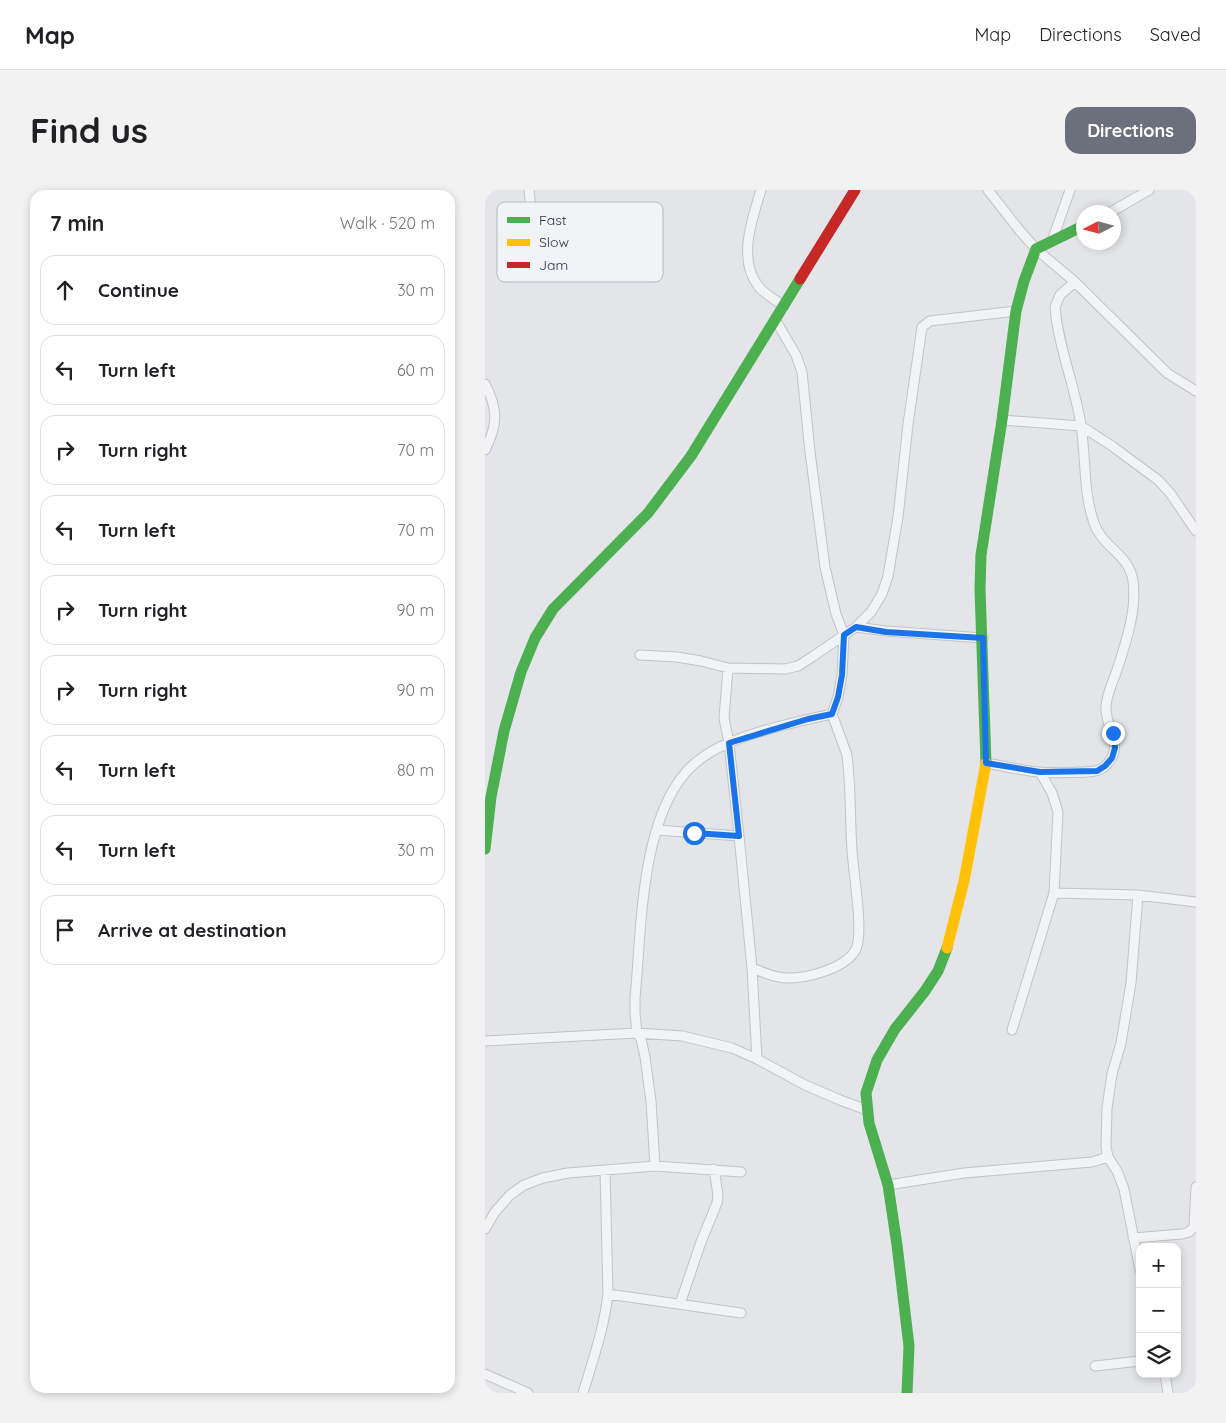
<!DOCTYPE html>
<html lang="en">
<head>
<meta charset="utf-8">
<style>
	:root { --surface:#fff; --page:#f2f2f2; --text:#202124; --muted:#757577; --line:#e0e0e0; --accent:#6b707c }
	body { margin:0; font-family:Quicksand,sans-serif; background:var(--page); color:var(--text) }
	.controls { position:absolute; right:15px; bottom:15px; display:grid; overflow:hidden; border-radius:10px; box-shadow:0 2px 8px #0003 }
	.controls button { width:45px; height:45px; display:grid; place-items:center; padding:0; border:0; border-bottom:1px solid var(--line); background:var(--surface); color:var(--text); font:25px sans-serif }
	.compass { position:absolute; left:591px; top:15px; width:45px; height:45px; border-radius:50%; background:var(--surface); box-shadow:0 2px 8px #0003; rotate:264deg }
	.stop { position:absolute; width:15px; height:15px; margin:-11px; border:4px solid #1a73e8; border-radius:50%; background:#fff }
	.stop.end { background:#1a73e8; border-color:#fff; box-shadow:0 1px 5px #0008 }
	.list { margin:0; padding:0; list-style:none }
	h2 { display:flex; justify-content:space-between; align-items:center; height:65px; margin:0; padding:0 20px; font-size:21px }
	h2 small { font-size:16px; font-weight:400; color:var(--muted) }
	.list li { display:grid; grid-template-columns:32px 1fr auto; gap:15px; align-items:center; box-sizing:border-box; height:70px; margin:0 10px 10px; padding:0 10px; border:1px solid var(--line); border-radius:15px }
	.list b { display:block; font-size:19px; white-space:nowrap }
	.list em { font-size:16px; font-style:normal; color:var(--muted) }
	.icon { flex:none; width:28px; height:28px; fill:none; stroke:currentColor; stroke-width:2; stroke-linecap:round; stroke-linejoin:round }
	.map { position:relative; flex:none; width:711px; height:1203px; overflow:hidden; border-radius:15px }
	header { display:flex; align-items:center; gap:30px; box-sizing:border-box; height:70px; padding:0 25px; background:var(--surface); border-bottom:1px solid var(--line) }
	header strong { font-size:24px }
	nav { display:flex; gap:28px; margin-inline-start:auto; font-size:18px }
	.intro { display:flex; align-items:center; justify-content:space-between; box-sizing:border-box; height:120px; padding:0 30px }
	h1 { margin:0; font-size:35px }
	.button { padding:12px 22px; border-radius:15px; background:var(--accent); color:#fff; font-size:18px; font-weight:700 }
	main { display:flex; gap:30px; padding:0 30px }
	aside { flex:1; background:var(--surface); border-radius:15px; box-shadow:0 2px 8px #0003 }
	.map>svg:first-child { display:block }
</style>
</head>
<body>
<header>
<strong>Map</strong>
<nav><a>Map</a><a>Directions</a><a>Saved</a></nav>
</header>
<div class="intro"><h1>Find us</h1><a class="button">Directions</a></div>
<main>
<aside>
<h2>7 min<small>Walk · 520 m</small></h2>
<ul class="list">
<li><svg class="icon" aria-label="ahead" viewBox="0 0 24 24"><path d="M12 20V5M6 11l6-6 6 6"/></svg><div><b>Continue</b></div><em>30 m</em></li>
<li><svg class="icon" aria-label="left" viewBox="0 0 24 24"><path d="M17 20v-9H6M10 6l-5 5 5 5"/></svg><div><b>Turn left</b></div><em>60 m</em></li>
<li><svg class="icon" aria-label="right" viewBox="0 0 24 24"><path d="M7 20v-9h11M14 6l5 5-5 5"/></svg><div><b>Turn right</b></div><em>70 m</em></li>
<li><svg class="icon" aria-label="left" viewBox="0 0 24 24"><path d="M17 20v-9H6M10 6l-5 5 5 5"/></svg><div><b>Turn left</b></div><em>70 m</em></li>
<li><svg class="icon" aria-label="right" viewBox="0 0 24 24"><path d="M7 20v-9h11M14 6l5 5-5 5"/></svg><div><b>Turn right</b></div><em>90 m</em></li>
<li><svg class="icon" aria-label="right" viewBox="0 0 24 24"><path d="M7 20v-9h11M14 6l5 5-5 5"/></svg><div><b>Turn right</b></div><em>90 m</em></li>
<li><svg class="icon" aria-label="left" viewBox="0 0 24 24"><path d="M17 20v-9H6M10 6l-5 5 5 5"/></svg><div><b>Turn left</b></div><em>80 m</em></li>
<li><svg class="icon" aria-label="left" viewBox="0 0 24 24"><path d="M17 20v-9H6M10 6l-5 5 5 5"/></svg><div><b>Turn left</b></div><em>30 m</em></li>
<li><svg class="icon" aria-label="arrive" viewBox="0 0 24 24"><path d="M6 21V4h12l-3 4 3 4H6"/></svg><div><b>Arrive at destination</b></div></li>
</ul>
</aside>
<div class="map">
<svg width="711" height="1203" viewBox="0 0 711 1203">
	<rect width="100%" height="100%" fill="#e3e5e8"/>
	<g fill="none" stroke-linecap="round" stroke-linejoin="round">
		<defs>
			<path id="street" d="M44 0 46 20
				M276 0C267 29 252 71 274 97 281 105 290 110 299 116
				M503 0 535 41 551 59 590 92 682 183 711 201
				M626 22 664 0
				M567 51 585 0
				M0 194C13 219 13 235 0 260
				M517 230 596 236 627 256 673 290 685 303 711 341
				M371 437 401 441 498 448
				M155 465 192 467 216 471 243 478 300 479 313 476 327 467 371 437 386 422 397 404 403 386 413 327 423 234 437 137 445 131 531 121
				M243 478 239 528 244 553 254 646 267 778 272 869
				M501 573C518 576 536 580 553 582 565 583 599 583 610 581 613 581 618 578 620 576 642 556 619 538 621 516 622 503 628 492 632 480 641 452 652 420 648 391 645 365 617 357 609 333 598 301 601 268 596 235 590 196 573 156 570 117L575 105 590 92
				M172 640 254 646
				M569 703 653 705 711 712
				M653 705 646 793 636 853 627 884 622 918 621 957 623 967 632 981 639 999 655 1080
				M267 778C277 782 288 787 300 788 320 789 361 779 371 759 379 742 368 681 367 660 365 632 366 604 363 576L362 565 347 524
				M527 840 569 703 573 622 567 603 555 582
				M0 851 152 843 197 846 247 858 272 869 320 895 355 910 382 920
				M170 976 166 911 160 867 156 849 152 843 150 823V808C157 739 154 610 218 567 248 545 310 532 347 524L353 507 357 485 359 445 351 424 340 377 325 262 317 182 311 165 291 131
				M403 995 479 983 607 972 623 967
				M0 1039 10 1022 25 1005 39 995 58 988 83 983 170 976 256 982
				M648 1048 697 1044 704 1042 709 1037 711 997
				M123 1104 256 1123
				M195 1114 216 1052 232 1013 233 1005 229 979
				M610 1176 655 1171
				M0 1184 43 1203
				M680 1184 683 1203
				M98 1203C108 1170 119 1138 123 1104L120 980"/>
		</defs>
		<use href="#street" stroke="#c1c3c6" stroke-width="11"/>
		<use href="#street" stroke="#f2f3f5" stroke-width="9"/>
		<path stroke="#4caf50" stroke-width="11" d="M501 573 495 399 496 365 517 230 531 121 539 91 551 59 598 36
			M0 659 6 607 19 541 36 482 50 448 68 419 163 323 206 266 315 89
			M422 1203 424 1156 412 1055 403 995 384 933 381 903 392 870 410 839 440 801 453 781 462 758"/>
		<path stroke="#ffc107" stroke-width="11" d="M462 758 479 691 501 573"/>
		<path stroke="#c62828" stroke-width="11" d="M315 89 370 0"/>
	</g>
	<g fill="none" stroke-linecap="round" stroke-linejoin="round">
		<path stroke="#1a73e8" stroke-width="6" d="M209 643 254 646 244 553 323 529 347 524 353 507 357 485 359 445 371 437 401 442 498 448 501 573 555 582 612 581 620 576 627 568 630 558 628 543"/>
	</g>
	<rect x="12" y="12" width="166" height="80" rx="8" fill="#f1f3f7" stroke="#b5b9c1" stroke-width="1"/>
	<rect x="22" y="27" width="23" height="6" fill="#4caf50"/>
	<rect x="22" y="49" width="23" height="7" fill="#ffc107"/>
	<rect x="22" y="72" width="23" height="6" fill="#c62828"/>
	<g font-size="14" fill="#2a3142">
		<text x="54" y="35">Fast</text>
		<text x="54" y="57">Slow</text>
		<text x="54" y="80">Jam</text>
	</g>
</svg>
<div class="controls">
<button>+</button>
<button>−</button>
<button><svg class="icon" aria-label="layers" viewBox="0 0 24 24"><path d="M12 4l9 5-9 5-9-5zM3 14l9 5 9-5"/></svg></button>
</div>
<svg class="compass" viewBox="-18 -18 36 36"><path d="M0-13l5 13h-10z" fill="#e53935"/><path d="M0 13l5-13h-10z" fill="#757577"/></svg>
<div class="stop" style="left:209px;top:643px"></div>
<div class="stop end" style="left:628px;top:543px"></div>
</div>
</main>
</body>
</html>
